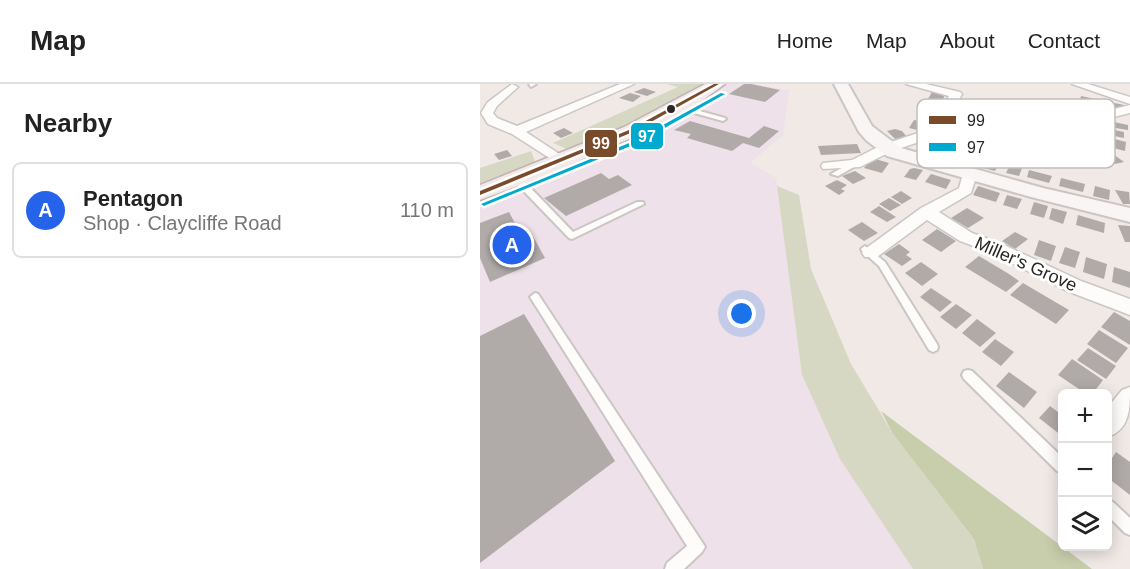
<!DOCTYPE html>
<html lang="en">
<head>
<meta charset="utf-8">
<style>
	:root { --surface:#fff; --page:#f2f2f2; --text:#222; --muted:#767676; --line:#e0e0e0; --accent:#2563eb }
	body { margin:0; font-family:Helvetica,sans-serif; background:var(--page); color:var(--text) }
	.controls { position:absolute; right:18px; bottom:18px; display:grid; overflow:hidden; border-radius:9px; box-shadow:0 3px 15px #0003 }
	.controls button { width:54px; height:54px; display:grid; place-items:center; padding:0; border:0; border-bottom:2px solid var(--line); background:var(--surface); color:var(--text); font:30px sans-serif }
	.you { position:absolute; left:262px; top:230px; width:21px; height:21px; margin:-15px; border:4px solid #fff; border-radius:50%; background:#1a73e8; box-shadow:0 0 0 9px #1a73e833 }
	.badge { display:grid; place-items:center; width:39px; height:39px; border-radius:50%; background:var(--accent); color:#fff; font-size:20px; font-weight:700 }
	.pin { position:absolute; translate:-50% -50%; border:3px solid #fff; box-shadow:0 2px 6px #0006 }
	.list { margin:0; padding:0; list-style:none }
	h2 { display:flex; justify-content:space-between; align-items:center; height:78px; margin:0; padding:0 24px; font-size:26px }
	h2 small { font-size:20px; font-weight:400; color:var(--muted) }
	.list li { display:grid; grid-template-columns:39px 1fr auto; gap:18px; align-items:center; box-sizing:border-box; height:96px; margin:0 12px 12px; padding:0 12px; border:2px solid var(--line); border-radius:9px }
	.list b { display:block; font-size:22px; white-space:nowrap }
	.list p { margin:0; font-size:20px; white-space:nowrap; color:var(--muted) }
	.list em { font-size:20px; font-style:normal; color:var(--muted) }
	.icon { flex:none; width:33px; height:33px; fill:none; stroke:currentColor; stroke-width:2; stroke-linecap:round; stroke-linejoin:round }
	.map { position:relative; flex:none; width:650px; height:485px; overflow:hidden }
	header { display:flex; align-items:center; gap:36px; box-sizing:border-box; height:84px; padding:0 30px; background:var(--surface); border-bottom:2px solid var(--line) }
	header strong { font-size:28px }
	nav { display:flex; gap:33px; margin-inline-start:auto; font-size:21px }
	main { display:flex }
	aside { flex:1; background:var(--surface) }
	.map>svg:first-child { display:block }
</style>
</head>
<body>
<header>
<strong>Map</strong>
<nav><a>Home</a><a>Map</a><a>About</a><a>Contact</a></nav>
</header>
<main>
<aside>
<h2>Nearby<small></small></h2>
<ul class="list">
<li><span class="badge">A</span><div><b>Pentagon</b><p>Shop · Claycliffe Road</p></div><em>110 m</em></li>
</ul>
</aside>
<div class="map">
<svg width="650" height="485" viewBox="0 0 650 485">
	<rect width="100%" height="100%" fill="#f0e9e6"/>
	<path fill="#eee1e9" d="M248 0H271L309 6 303 51 270 79 296 94 322 291 360 375 433 485H0V119L19 113 179 41 215 22Z"/>
	<path fill="#d6d8c3" d="M187 0H231L98 65 89 66 73 59 198 3Z
		M51 67 56 81 0 100V84Z
		M297 102 319 111 331 185 371 280 413 350 494 455 503 485H433L360 375 322 291Z"/>
	<path fill="#c8ceac" d="M401 327 612 485H503L494 455 413 350Z"/>
	<path fill="#b0aba9" d="M264 0H271L300 6 285 18 249 10Z
		M164 4 176 8 167 12 154 8Z
		M452 8 465 11 462 17 448 15Z
		M150 9 161 12 153 18 139 14Z
		M601 12 644 21 642 26 600 16Z
		M434 36 450 39 445 48 429 44Z
		M210 37 269 54 284 42 299 47 279 64 263 59 252 67 207 54 211 50 194 46Z
		M629 37 648 41V46L629 43Z
		M84 44 93 49 81 54 73 49Z
		M415 45 422 47 427 53 415 55 407 47Z
		M630 45 644 48V54L629 51Z
		M631 54 646 58 645 67 625 62 626 57 630 58Z
		M442 59 453 61 451 63 457 65 454 70 437 66Z
		M377 60 381 69 341 71 338 62Z
		M27 66 32 72 19 76 14 70Z
		M633 70 644 78 630 81 619 74Z
		M392 74 409 79 402 89 384 84Z
		M508 75 520 78 515 87 503 84Z
		M530 81 542 84 539 92 526 89Z
		M434 84 443 86 436 96 424 93 430 85Z
		M549 86 572 92 569 99 547 93Z
		M375 87 386 94 373 100 362 92Z
		M121 89 129 95 138 91 152 101 86 132 64 114Z
		M451 90 471 96 466 105 445 98Z
		M581 94 605 100 603 108 579 102Z
		M357 96 367 101 361 105 365 107 359 111 345 102Z
		M498 102 520 109 516 118 493 111Z
		M615 102 630 106 629 116 613 112Z
		M635 106 649 108 650 120H643Z
		M421 107 432 114 422 120 411 113Z
		M527 111 542 115 537 125 523 121Z
		M409 114 421 121 410 127 399 120Z
		M554 118 568 122 564 134 550 130Z
		M399 122 416 133 407 138 390 128Z
		M487 124 504 134 488 144 471 134Z
		M572 124 587 128 583 140 569 135Z
		M29 128 41 151 50 147 65 174 10 198 0 174V139Z
		M598 131 625 139 624 149 596 141Z
		M382 138 398 149 384 157 368 146Z
		M638 141 650 142V158H645Z
		M457 145 476 157 461 168 442 156Z
		M535 148 548 155 535 165 522 157Z
		M559 156 576 162 571 177 554 171Z
		M419 160 430 168 426 171 432 175 422 182 404 170Z
		M585 163 600 168 595 184 579 179Z
		M499 172 529 190 539 197 526 208 485 183Z
		M606 173 627 180 624 195 603 188Z
		M441 178 458 190 442 202 425 189Z
		M634 183 650 188V204L632 198Z
		M543 199 577 219 589 226 576 240 530 211Z
		M451 204 472 218 460 228 440 213Z
		M476 220 492 231 476 245 460 233Z
		M634 228 650 237V261L621 243Z
		M44 230 135 377 0 479V252Z
		M497 235 516 249 500 263 482 249Z
		M619 246 648 264 636 279 607 260Z
		M515 255 534 268 521 282 502 268Z
		M608 264 636 282 626 295 597 276Z
		M592 275 623 296 613 309H605L578 291Z
		M529 288 557 308 544 324 516 302Z
		M570 322 582 331V352L559 334Z
		M636 368 650 378V411L628 394V380Z"/>
	<g fill="none" stroke-linecap="round" stroke-linejoin="round">
		<defs>
			<path id="service" d="M49 0H56L51 3Z
				M198 21 245 34 246 35 243 37 196 24V22Z
				M372 78 379 80 358 92 351 90Z
				M34 93H40L93 148 157 118H163L164 120 92 155 89 154 34 97Z
				M385 162 405 178 457 260 458 263 457 266 453 268 449 266 399 182 382 167 381 165Z
				M55 209 58 210 222 458 225 463 222 468 204 485H185L187 479 207 462 52 216 50 213Z
				M488 286 492 287 582 373V389L577 387 484 295 482 291 484 287Z
				M628 416 633 418 650 434V451L645 449 628 432Z"/>
			<path id="minor" d="M140 0H154L46 48 87 75 89 78 87 81 82 82 32 50 8 40 1 29 8 18 32 0 38 3 17 22 13 29 17 34 37 42Z
				M426 0H446L480 8 482 10 460 51 412 67 380 83 343 85 341 82 343 79 372 76 402 61 450 45 469 12Z
				M592 0H608L650 13V20Z
				M650 21V29L606 40 592 55H582L581 52 598 34Z
				M490 86 497 90 491 109 459 128 492 149 522 160 601 197 650 215V231L587 207 510 168 480 157 447 136 397 173H385L382 169 385 165 441 124 479 104 483 90Z
				M650 303C650 325 650 345 628 353V323L642 306Z"/>
			<path id="secondary" d="M354 0H368L392 42 421 64 563 104 650 124V138L551 113 407 72 387 57 379 48Z"/>
			<path id="trunk" d="M225 0H245L216 21 158 51 69 90 0 116V101L144 43Z"/>
		</defs>
		<use href="#service" stroke="#cbc6c4" stroke-width="4"/>
		<use href="#minor" stroke="#cbc6c4" stroke-width="3"/>
		<use href="#secondary" stroke="#cbc6c4" stroke-width="4"/>
		<use href="#trunk" stroke="#c2b3b2" stroke-width="3"/>
		<use href="#service" fill="#fdfcfb" fill-rule="evenodd"/>
		<use href="#minor" fill="#fdfcfb" fill-rule="evenodd"/>
		<use href="#secondary" fill="#f8f5f4" fill-rule="evenodd"/>
		<use href="#trunk" fill="#f2eae9" fill-rule="evenodd"/>
		<defs>
			<path id="bus-1" d="M234 0H239L153 48 0 111V107L149 46Z"/>
			<path id="bus-2" d="M241 9 245 10 158 59 6 121 4 122 1 120 154 57Z"/>
		</defs>
		<use href="#bus-1" stroke="#fff" stroke-width="5"/>
		<use href="#bus-2" stroke="#fff" stroke-width="5"/>
		<use href="#bus-1" fill="#7a4b2a" fill-rule="evenodd"/>
		<use href="#bus-2" fill="#00a9ce" fill-rule="evenodd"/>
	</g>
	<circle fill="#2a2624" stroke="#fff" stroke-width="2" cx="191" cy="25" r="5"/>
	<g text-anchor="middle" stroke-width="6" stroke-linejoin="round" paint-order="stroke">
		<g font-size="18" fill="#2a2624" stroke="#fff">
			<text transform="translate(546 180) rotate(24)" y="6">Miller's Grove</text>
		</g>
	</g>
	<rect x="437" y="15" width="198" height="69" rx="9" fill="#fff" stroke="#bfbebd" stroke-width="1.5"/>
	<rect x="449" y="32" width="27" height="8" fill="#7a4b2a"/>
	<rect x="449" y="59" width="27" height="8" fill="#00a9ce"/>
	<g font-size="16" fill="#2a2624">
		<text x="487" y="42">99</text>
		<text x="487" y="69">97</text>
	</g>
	<g stroke="#fff" stroke-width="2">
		<rect x="150" y="38" width="34" height="28" rx="6" fill="#00a9ce"/>
		<rect x="104" y="45" width="34" height="29" rx="6" fill="#7a4b2a"/>
	</g>
	<g font-size="16" text-anchor="middle" font-weight="bold" fill="#fff">
		<text x="167" y="58">97</text>
		<text x="121" y="65">99</text>
	</g>
</svg>
<div class="controls">
<button>+</button>
<button>−</button>
<button><svg class="icon" aria-label="layers" viewBox="0 0 24 24"><path d="M12 4l9 5-9 5-9-5zM3 14l9 5 9-5"/></svg></button>
</div>
<div class="you"></div>
<div class="pin badge" style="left:32px;top:161px">A</div>
</div>
</main>
</body>
</html>
